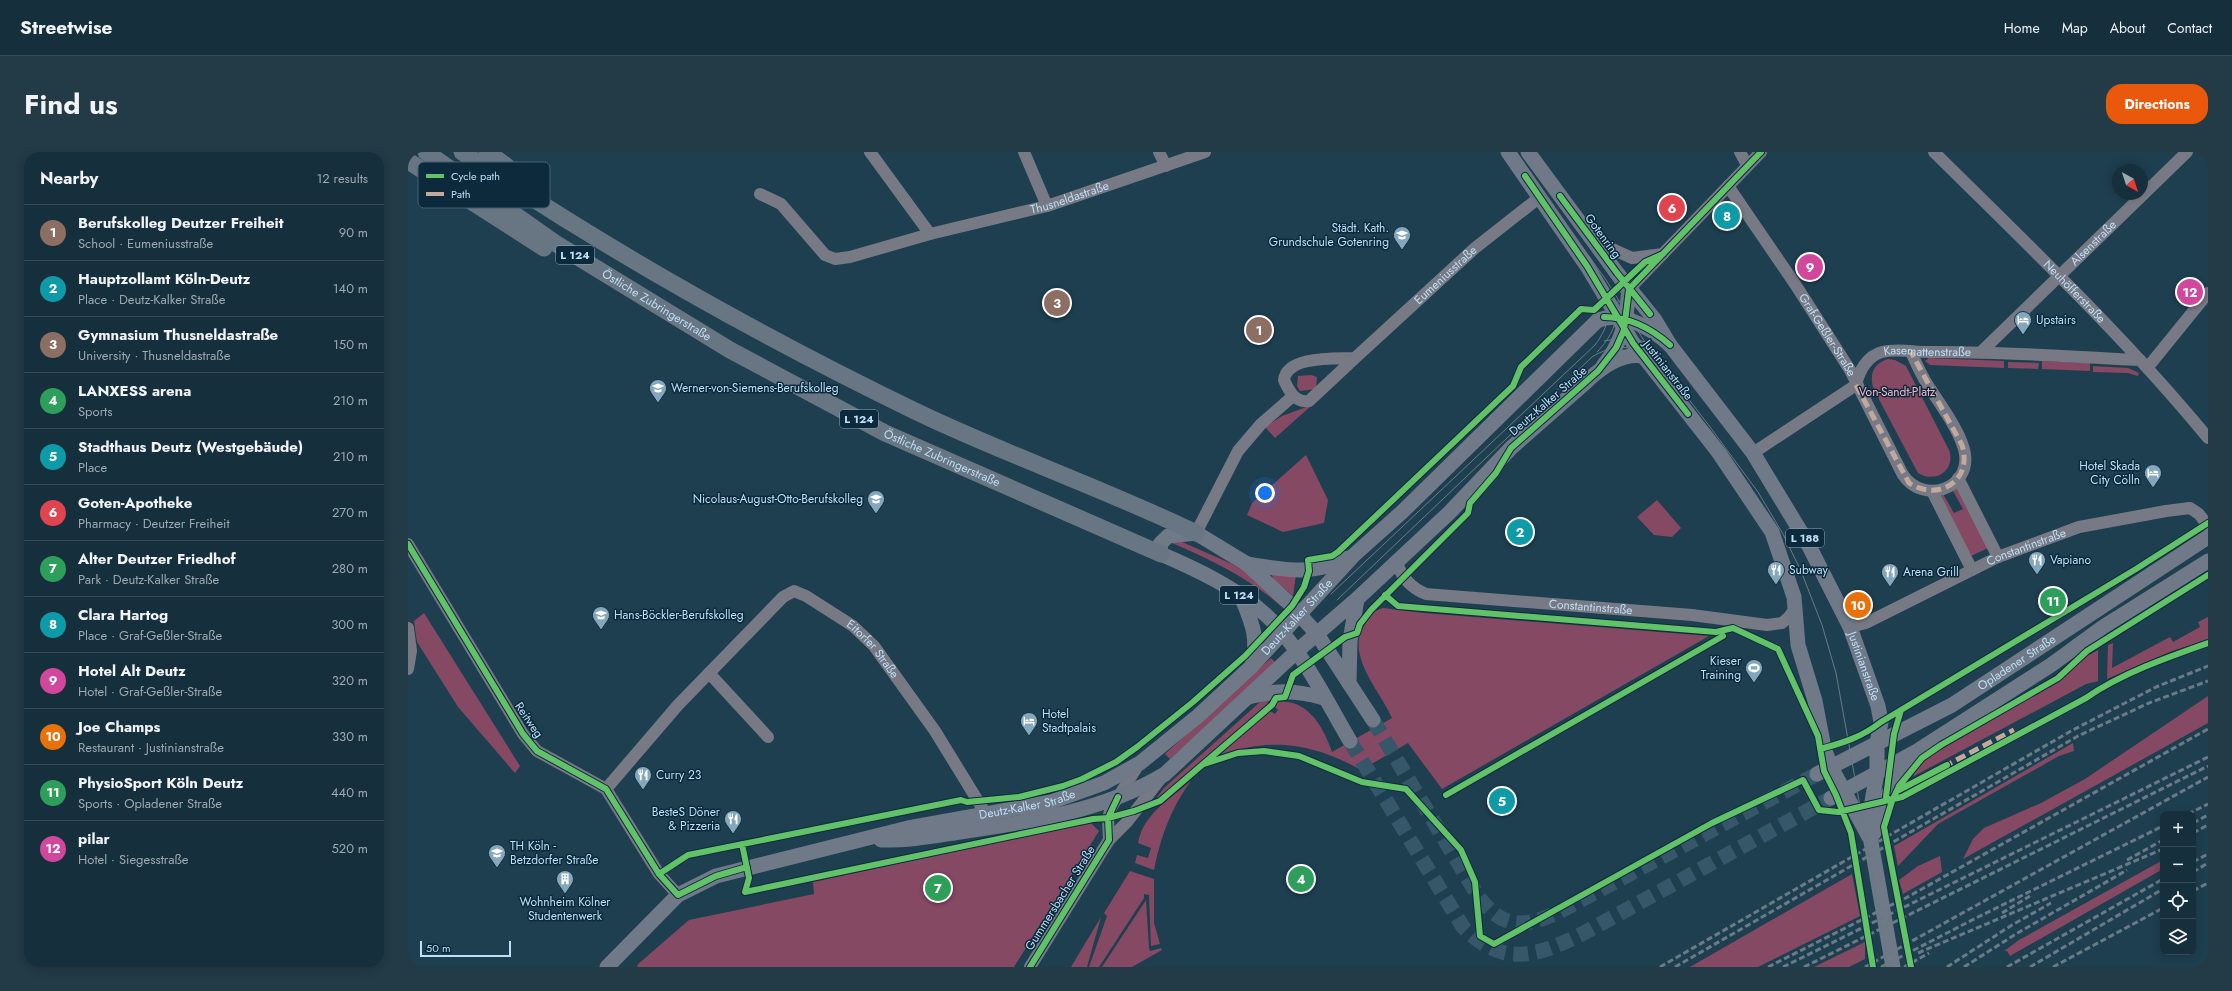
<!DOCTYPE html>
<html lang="en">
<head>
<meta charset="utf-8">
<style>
	:root { --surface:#162f3c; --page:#233b47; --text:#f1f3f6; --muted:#9ea9af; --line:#354a56; --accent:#ea580c }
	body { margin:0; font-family:Jost,sans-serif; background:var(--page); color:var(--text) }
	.controls { position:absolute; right:12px; bottom:12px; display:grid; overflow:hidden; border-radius:8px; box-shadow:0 2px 10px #0003 }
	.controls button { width:36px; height:36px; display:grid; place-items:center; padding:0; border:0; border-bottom:1px solid var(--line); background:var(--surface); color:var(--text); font:20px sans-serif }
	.compass { position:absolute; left:1704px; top:12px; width:36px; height:36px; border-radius:50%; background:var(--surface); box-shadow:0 2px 10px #0003; rotate:141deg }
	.scale { position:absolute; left:12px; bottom:10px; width:91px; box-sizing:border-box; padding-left:4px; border:2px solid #bddff7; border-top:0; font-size:11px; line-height:14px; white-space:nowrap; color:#bddff7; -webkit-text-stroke:3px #0c2a3c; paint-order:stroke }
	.you { position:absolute; left:857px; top:341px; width:14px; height:14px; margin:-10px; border:3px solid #fff; border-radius:50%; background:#1a73e8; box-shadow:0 0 0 6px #1a73e833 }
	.badge { display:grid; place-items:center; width:26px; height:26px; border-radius:50%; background:var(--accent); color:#fff; font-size:13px; font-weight:700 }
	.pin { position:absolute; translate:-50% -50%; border:2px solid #fff; box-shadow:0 1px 4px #0006 }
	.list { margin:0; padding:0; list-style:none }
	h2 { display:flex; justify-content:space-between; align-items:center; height:52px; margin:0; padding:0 16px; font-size:17px }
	h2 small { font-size:13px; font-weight:400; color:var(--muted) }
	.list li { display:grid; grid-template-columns:26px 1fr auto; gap:12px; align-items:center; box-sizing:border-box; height:56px; padding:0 16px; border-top:1px solid var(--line) }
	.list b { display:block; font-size:15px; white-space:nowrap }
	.list p { margin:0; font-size:13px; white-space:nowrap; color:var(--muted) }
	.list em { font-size:13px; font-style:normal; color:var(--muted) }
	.icon { flex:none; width:22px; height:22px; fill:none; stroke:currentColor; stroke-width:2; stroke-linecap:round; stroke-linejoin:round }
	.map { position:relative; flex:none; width:1800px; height:815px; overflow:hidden; border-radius:16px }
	header { display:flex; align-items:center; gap:24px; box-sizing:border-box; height:56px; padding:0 20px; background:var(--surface); border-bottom:1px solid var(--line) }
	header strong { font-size:19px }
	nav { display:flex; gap:22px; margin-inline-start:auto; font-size:14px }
	.intro { display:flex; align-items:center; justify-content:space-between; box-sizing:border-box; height:96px; padding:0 24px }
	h1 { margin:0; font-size:28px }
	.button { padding:10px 18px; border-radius:16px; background:var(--accent); color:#fff; font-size:14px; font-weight:700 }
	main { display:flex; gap:24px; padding:0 24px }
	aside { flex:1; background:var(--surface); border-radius:16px; box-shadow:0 2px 10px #0003 }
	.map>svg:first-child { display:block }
</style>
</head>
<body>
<header>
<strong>Streetwise</strong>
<nav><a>Home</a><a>Map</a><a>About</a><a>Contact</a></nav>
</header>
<div class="intro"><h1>Find us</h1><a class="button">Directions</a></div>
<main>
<aside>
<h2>Nearby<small>12 results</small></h2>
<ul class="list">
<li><span class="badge" style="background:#8d6e63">1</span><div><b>Berufskolleg Deutzer Freiheit</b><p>School · Eumeniusstraße</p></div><em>90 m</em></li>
<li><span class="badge" style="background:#0f9aa8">2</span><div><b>Hauptzollamt Köln-Deutz</b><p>Place · Deutz-Kalker Straße</p></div><em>140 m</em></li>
<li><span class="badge" style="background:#8d6e63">3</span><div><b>Gymnasium Thusneldastraße</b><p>University · Thusneldastraße</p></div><em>150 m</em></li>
<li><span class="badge" style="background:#2e9e5b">4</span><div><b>LANXESS arena</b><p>Sports</p></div><em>210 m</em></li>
<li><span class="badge" style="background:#0f9aa8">5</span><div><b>Stadthaus Deutz (Westgebäude)</b><p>Place</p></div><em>210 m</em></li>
<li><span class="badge" style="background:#e0444e">6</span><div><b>Goten-Apotheke</b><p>Pharmacy · Deutzer Freiheit</p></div><em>270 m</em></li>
<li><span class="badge" style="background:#2e9e5b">7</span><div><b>Alter Deutzer Friedhof</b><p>Park · Deutz-Kalker Straße</p></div><em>280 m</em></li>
<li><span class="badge" style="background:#0f9aa8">8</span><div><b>Clara Hartog</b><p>Place · Graf-Geßler-Straße</p></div><em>300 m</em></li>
<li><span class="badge" style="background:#d1479c">9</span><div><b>Hotel Alt Deutz</b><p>Hotel · Graf-Geßler-Straße</p></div><em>320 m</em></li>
<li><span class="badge" style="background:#e8710a">10</span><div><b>Joe Champs</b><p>Restaurant · Justinianstraße</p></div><em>330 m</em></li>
<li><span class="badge" style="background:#2e9e5b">11</span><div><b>PhysioSport Köln Deutz</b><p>Sports · Opladener Straße</p></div><em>440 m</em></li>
<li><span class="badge" style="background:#d1479c">12</span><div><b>pilar</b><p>Hotel · Siegesstraße</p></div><em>520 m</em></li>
</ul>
</aside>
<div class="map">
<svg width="1800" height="815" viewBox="0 0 1800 815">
	<rect width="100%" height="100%" fill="#1e3f50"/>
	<path fill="#864963" d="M1521 206 1596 209V216L1522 213 1517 209Z
		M1480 207 1487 208 1498 214 1541 298C1548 318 1528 332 1510 321L1466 238C1461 224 1464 212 1480 207Z
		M1634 209 1682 211V219L1634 217Z
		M1600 210 1631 211 1630 217 1600 216Z
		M1685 214 1720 216 1731 221 1730 224 1720 221 1685 220Z
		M903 223 909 225 908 237 892 239 889 234 890 224Z
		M904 253 867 286 857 275 874 264Z
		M898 303 920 348 916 371 875 380 839 363 844 351Z
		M1544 337H1549L1580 396 1563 404 1533 345 1535 342 1546 361 1555 357Z
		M1249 348 1273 376 1264 385 1246 383 1229 365Z
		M767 387 822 411 838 420 875 452 873 454C841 426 803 408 764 391Z
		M864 423H888L885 444 865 427Z
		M975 456 1016 461 1301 484 1034 637 1000 591 953 618C905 591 864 585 811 603L862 559 867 562 870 558 866 554 868 550C899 546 915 574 924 600L984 566C973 540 937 503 956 474 961 464 964 459 975 456Z
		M16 461 112 614 107 621 50 555 9 490 6 469Z
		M1800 465V488L1764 499 1699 527 1700 493 1705 491 1704 516 1762 485 1765 490 1792 475 1790 470Z
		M1690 498V529L1678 532 1506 624 1505 622 1510 614 1527 600 1598 558 1630 537 1646 531 1679 504Z
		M863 506 868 511 762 607 757 602Z
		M864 544 859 552 754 646 747 648 756 636 852 550Z
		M1800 544V571L1555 707 1565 687 1576 676 1633 651 1677 627Z
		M1665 591 1666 599 1651 604 1530 672 1490 714 1486 694Z
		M783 629C763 656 753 684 746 718L727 711 729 703 740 706 743 696 730 691C735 662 762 647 783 629Z
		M682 670 691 679 606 815H230L229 813 281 768 406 742 405 730Z
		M1532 704 1534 720 1495 742 1491 728 1510 714Z
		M1755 708V717L1602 804 1599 799H1596L1611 788Z
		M722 719 746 727V771L752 792 743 794 741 743 736 742V746L691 815H681L699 764 696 761Z
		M1444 722 1452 764 1350 815H1282Z
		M738 748 741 796 742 799 753 796 754 798 724 815H694Z
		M693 765 679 815H663Z
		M1457 790V807L1441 815H1406Z"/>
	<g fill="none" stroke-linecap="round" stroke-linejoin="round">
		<path stroke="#365769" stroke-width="15" stroke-dasharray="15 8" stroke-linecap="butt" d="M965 568 1070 744C1094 777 1114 776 1149 761L1409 622
			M942 589 1055 775C1094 815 1128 805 1174 782L1423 646"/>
		<g stroke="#777985" stroke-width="12">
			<path d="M462 0 522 82"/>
			<path d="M616 0 639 54"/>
			<path d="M751 0 758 14"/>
			<path d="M1332 0 1339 13"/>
			<path id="s1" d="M1526 0C1620 93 1716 184 1800 286"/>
			<path id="s2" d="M1320 34 1387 132 1442 218 1495 323C1516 353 1562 337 1557 302 1554 282 1534 255 1523 238 1515 227 1509 213 1503 200"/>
			<path id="s3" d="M352 42 373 52 417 103 427 107 442 105 522 82 639 54 797 0"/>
			<path d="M1184 88 1224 106 1255 102"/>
			<path d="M1221 137 1353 0"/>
			<path id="s4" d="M1574 199 1779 0"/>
			<path id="s5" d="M947 206 901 249C887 251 881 239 876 228 879 203 929 207 947 206L1067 96 1132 45"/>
			<path d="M1740 215 1800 141"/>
			<path id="s6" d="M1345 301 1448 233C1451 219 1459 204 1474 200 1489 196 1505 200 1520 200 1591 199 1661 205 1732 208"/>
			<path d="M1550 326 1590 405"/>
			<path d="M1524 339 1564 418"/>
			<path d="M788 381 830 299 853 272 885 244"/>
			<path d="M0 392 115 582 129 599 198 637 251 722 270 743"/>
			<path id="s7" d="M989 411C994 426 1003 436 1018 442L1284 463 1359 473 1374 471 1381 465 1386 458"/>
			<path id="s8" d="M1442 475 1458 471 1590 405 1671 375 1758 359 1782 356 1791 362 1800 374"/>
			<path d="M0 476 3 499 0 517"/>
			<path d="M301 521 360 585"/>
			<path id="s9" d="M198 637 270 553 375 445 386 439 398 444 445 474 466 494 527 579 581 667"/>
			<path d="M701 688 700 666 703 656 731 612"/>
			<path d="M622 815 701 688 719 670 753 626"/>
		</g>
		<g stroke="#6f7988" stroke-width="15">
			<path d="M1100 0 1179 114 1225 191 1311 301 1364 380 1386 445 1390 493 1407 549 1416 596 1423 615 1461 685"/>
			<path id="s10" d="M1120 0 1209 121 1247 168 1262 193 1345 301 1399 390 1442 475 1470 554 1473 570 1469 591V621L1462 661 1463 690 1485 815"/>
			<path d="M1195 214C1216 188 1218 169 1221 137"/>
			<path d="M839 412C877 418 904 424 940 406"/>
			<path d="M833 444C844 471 851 485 844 514"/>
			<path d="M941 531 942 489 949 447"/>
			<path d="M840 545C870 538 886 538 916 546"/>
			<path d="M942 589C919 550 891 493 858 463 828 436 790 418 753 402L752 392 760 384 788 381 839 412 884 454 909 482 965 568"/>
			<path id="s11" d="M1409 622 1544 553 1800 385"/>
			<path d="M1423 646 1509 599 1643 513 1695 475 1800 409"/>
			<path d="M1466 681 1478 645 1507 602"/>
			<path d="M473 688C500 689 526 684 552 680 622 670 696 659 757 622L888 500 949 447 1042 360 1103 296 1179 229C1194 215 1213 201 1234 204"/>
			<path id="s12" d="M199 815 270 743 308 724 500 676 643 650 696 631 732 611 790 564 844 514 946 403 993 361 1189 169C1212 157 1245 177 1262 193"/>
		</g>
		<g stroke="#687583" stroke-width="17">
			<path id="s13" d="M18 0 147 91 322 198 477 281 753 402"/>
			<path d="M54 0C199 98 352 184 509 260 601 304 697 337 788 381"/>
			<path d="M79 0 97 13 118 33"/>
			<path d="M0 9 136 96"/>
		</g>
		<path stroke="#6a7a86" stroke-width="1" d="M1106 0 1198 128 1237 190 1302 275 1350 340 1375 382 1393 419 1414 473 1428 521 1481 815
			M1138 35 1207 131 1228 165
			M1196 189 1221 185 1237 190
			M1189 200C1204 185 1210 169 1210 148
			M923 442 1187 193C1201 175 1205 155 1197 133
			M929 448 1184 205C1204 192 1228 192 1247 207"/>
		<path stroke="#6a7a86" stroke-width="3" stroke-dasharray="6 3" stroke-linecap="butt" d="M1780 662 1800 652
			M1785 671 1800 663
			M1785 681 1800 673
			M1719 708 1755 688
			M1785 710 1800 702
			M1785 720 1800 711
			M1785 739 1800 731
			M1496 747 1800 577
			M1594 761 1622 744
			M1510 801 1755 697
			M1252 815 1663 579 1748 535 1800 514
			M1267 815 1670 584 1741 551 1800 529
			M1360 815 1495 747
			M1375 815 1800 605
			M1396 815 1800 614
			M1457 815 1800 625
			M1473 815 1568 766 1755 674
			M1496 815 1521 801
			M1539 815 1604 773 1643 751
			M1556 815 1608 782 1719 718
			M1599 815 1755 727
			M1622 815 1755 737
			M1645 815 1755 756"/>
		<path stroke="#c3a89e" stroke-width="5" stroke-dasharray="10 5" stroke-linecap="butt" d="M1448 233 1501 331C1531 350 1565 329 1554 293L1503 200
			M1535 615 1606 578"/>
		<defs>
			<path id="cycleway" d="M1117 24 1179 114 1225 191 1280 262
				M1152 44 1209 121 1242 162
				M1221 137 1353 0
				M1196 165C1221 165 1244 177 1262 193
				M0 392 115 582 129 599 198 637 251 722 270 743 308 724 339 715
				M977 443 990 454 1308 480 1325 476 1370 497 1410 584 1416 619 1428 643 1443 681 1465 815
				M1412 597C1435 591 1454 585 1473 570L1728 417 1800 371
				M796 612 830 601 856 599 891 604 954 630 998 637 1053 698 1067 730 1072 784 1086 792 1304 671 1395 628 1411 658 1430 660 1494 645 1678 546C1712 522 1760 505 1800 491
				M1491 638 1539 613
				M1038 643 1315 484
				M1484 649 1478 645 1486 582 1493 558
				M334 692 341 726 337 740 685 667 700 666 726 659 752 649 864 553 868 546 877 545 885 523 937 485 949 481 952 472 963 458 1060 361 1062 351 1088 321 1103 296 1190 219 1208 196 1216 178 1221 137
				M251 722 280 703 553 648 559 650 611 645 655 634 674 627 708 610 729 595 785 550 837 504 884 454 896 435 901 419 900 408 924 404 930 400 1105 234 1113 215 1173 157 1186 158 1237 110 1255 102
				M622 815 701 688 700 666 710 645
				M1503 815 1476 675 1484 649 1491 634 1514 606 1533 593 1650 526 1679 499 1800 423"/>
		</defs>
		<use href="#cycleway" stroke="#0c2a3c" stroke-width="8"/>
		<use href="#cycleway" stroke="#61c268" stroke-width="6"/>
	</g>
	<defs>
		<symbol id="school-pin" viewBox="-11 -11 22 30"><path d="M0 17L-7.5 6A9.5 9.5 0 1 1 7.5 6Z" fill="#85a7bd" stroke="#0c2a3c"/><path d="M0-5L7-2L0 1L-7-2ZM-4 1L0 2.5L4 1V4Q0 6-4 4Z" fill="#fff"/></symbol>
		<symbol id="hotel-pin" viewBox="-11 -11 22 30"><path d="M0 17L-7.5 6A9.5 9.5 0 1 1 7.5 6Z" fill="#85a7bd" stroke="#0c2a3c"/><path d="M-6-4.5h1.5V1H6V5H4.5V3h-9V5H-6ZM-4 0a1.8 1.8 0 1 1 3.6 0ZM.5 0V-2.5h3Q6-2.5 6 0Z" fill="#fff"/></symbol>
		<symbol id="restaurant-pin" viewBox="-11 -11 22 30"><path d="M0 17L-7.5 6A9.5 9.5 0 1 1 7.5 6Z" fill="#85a7bd" stroke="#0c2a3c"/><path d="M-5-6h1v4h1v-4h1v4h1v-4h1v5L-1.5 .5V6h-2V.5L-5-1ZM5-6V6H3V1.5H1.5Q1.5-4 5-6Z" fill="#fff"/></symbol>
		<symbol id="stadium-pin" viewBox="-11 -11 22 30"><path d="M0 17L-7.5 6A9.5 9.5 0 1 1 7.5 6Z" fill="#85a7bd" stroke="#0c2a3c"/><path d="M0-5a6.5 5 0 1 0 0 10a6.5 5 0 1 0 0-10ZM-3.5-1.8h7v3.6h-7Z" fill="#fff"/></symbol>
		<symbol id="university-pin" viewBox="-11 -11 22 30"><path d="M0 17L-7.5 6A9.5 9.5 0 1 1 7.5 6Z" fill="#85a7bd" stroke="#0c2a3c"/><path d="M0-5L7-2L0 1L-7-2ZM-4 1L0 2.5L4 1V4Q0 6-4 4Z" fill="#fff"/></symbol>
		<symbol id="building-pin" viewBox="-11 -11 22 30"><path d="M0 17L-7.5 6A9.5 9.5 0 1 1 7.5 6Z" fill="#85a7bd" stroke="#0c2a3c"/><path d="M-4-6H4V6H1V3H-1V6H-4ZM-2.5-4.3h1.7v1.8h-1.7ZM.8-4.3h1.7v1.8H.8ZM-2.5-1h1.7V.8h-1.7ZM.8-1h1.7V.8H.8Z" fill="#fff"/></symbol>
	</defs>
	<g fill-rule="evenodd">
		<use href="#school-pin" x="984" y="73" width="20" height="27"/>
		<use href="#hotel-pin" x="1605" y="158" width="20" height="27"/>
		<use href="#school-pin" x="240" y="226" width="20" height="27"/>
		<use href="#hotel-pin" x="1735" y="311" width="20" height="27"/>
		<use href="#school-pin" x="458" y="337" width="20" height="27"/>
		<use href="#restaurant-pin" x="1619" y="398" width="20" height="27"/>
		<use href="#restaurant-pin" x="1358" y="408" width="20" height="27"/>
		<use href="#restaurant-pin" x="1472" y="410" width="20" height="27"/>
		<use href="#school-pin" x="183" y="453" width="20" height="27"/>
		<use href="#stadium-pin" x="1336" y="506" width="20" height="27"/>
		<use href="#hotel-pin" x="611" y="559" width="20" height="27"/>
		<use href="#restaurant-pin" x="225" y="613" width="20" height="27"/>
		<use href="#restaurant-pin" x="315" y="657" width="20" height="27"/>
		<use href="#university-pin" x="79" y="691" width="20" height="27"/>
		<use href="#building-pin" x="147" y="717" width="20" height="27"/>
	</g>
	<g text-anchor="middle" stroke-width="3" stroke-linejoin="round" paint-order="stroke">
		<g fill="#0c2a3c" stroke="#88a9bf" stroke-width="1">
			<rect x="148" y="94" width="38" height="18" rx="3"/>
			<rect x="432" y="258" width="38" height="18" rx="3"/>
			<rect x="1378" y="377" width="38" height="18" rx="3"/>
			<rect x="812" y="434" width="38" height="18" rx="3"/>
		</g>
		<g font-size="11" font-weight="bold" fill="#bddff7">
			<text x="167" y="107">L 124</text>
			<text x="451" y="271">L 124</text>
			<text x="1397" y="390">L 188</text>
			<text x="831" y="447">L 124</text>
		</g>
		<g font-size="12" fill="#bddff7" stroke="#0c2a3c">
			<text dy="4" stroke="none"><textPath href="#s3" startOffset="344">Thusneldastraße</textPath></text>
			<text transform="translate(1195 84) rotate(54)" y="4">Gotenring</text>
			<text dy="4" stroke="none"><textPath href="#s4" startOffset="155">Alsenstraße</textPath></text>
			<text dy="4" stroke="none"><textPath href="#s5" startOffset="301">Eumeniusstraße</textPath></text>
			<text dy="4" stroke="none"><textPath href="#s1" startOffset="198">Neuhöfferstraße</textPath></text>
			<text dy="4" stroke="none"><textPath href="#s13" startOffset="277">Östliche Zubringerstraße</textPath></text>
			<text dy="4" stroke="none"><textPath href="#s2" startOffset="179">Graf-Geßler-Straße</textPath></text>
			<text dy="4" stroke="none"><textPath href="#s6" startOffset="213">Kasemattenstraße</textPath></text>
			<text transform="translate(1260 218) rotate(52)" y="4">Justinianstraße</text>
			<text transform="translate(1140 249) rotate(-41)" y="4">Deutz-Kalker Straße</text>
			<text dy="4" stroke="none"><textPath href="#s13" startOffset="601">Östliche Zubringerstraße</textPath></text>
			<text dy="4" stroke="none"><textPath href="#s8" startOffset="194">Constantinstraße</textPath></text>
			<text dy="4" stroke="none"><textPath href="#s7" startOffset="209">Constantinstraße</textPath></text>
			<text dy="4" stroke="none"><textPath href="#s12" startOffset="799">Deutz-Kalker Straße</textPath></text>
			<text dy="4" stroke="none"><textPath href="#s9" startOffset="373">Eitorfer Straße</textPath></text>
			<text dy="4" stroke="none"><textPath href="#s11" startOffset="229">Opladener Straße</textPath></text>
			<text dy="4" stroke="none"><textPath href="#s10" startOffset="617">Justinianstraße</textPath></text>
			<text transform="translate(121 568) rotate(56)" y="4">Reitweg</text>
			<text dy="4" stroke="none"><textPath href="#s12" startOffset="463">Deutz-Kalker Straße</textPath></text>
			<text transform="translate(652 746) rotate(-58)" y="4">Gummersbacher Straße</text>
		</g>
		<g font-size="12" fill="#bddff7" stroke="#0c2a3c" text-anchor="start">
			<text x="981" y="80" text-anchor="end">Städt. Kath.<tspan x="981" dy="14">Grundschule Gotenring</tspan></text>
			<text x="1628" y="172">Upstairs</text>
			<text x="263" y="240">Werner-von-Siemens-Berufskolleg</text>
			<text x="1732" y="318" text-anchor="end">Hotel Skada<tspan x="1732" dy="14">City Cölln</tspan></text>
			<text x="455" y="351" text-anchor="end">Nicolaus-August-Otto-Berufskolleg</text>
			<text x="1642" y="412">Vapiano</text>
			<text x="1381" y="422">Subway</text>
			<text x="1495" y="424">Arena Grill</text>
			<text x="206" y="467">Hans-Böckler-Berufskolleg</text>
			<text x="1333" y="513" text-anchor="end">Kieser<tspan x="1333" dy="14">Training</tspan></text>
			<text x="634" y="566">Hotel<tspan x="634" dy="14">Stadtpalais</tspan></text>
			<text x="248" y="627">Curry 23</text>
			<text x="312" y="664" text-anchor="end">BesteS Döner<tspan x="312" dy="14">&amp; Pizzeria</tspan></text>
			<text x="102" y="698">TH Köln -<tspan x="102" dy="14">Betzdorfer Straße</tspan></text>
			<text x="157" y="754" text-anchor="middle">Wohnheim Kölner<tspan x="157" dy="14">Studentenwerk</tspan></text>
		</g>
		<g font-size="12" fill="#f5b4c8" stroke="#0c2a3c">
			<text x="1489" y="244">Von-Sandt-Platz</text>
		</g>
	</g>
	<rect x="10" y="10" width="132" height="46" rx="6" fill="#0c2a3c" stroke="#416074" stroke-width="1"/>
	<rect x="18" y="22" width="18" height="4" fill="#61c268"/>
	<rect x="18" y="40" width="18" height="4" fill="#c3a89e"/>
	<g font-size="11" fill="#bddff7">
		<text x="43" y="28">Cycle path</text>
		<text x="43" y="46">Path</text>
	</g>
</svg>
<div class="controls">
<button>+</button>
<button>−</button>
<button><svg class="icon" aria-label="locate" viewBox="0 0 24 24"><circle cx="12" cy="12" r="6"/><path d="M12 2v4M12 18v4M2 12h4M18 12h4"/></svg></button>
<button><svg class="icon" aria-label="layers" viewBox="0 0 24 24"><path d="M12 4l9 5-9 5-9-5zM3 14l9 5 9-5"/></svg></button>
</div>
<svg class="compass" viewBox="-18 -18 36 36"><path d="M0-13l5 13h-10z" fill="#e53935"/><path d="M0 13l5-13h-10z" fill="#9ea9af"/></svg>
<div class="scale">50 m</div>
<div class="you"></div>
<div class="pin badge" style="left:851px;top:178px;background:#8d6e63">1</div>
<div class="pin badge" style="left:1112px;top:380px;background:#0f9aa8">2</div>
<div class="pin badge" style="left:649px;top:151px;background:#8d6e63">3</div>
<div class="pin badge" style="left:893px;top:727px;background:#2e9e5b">4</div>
<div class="pin badge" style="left:1094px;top:649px;background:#0f9aa8">5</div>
<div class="pin badge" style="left:1264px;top:56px;background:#e0444e">6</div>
<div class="pin badge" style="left:530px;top:736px;background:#2e9e5b">7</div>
<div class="pin badge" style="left:1319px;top:64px;background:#0f9aa8">8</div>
<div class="pin badge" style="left:1402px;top:115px;background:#d1479c">9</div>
<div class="pin badge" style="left:1450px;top:453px;background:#e8710a">10</div>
<div class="pin badge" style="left:1645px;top:449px;background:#2e9e5b">11</div>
<div class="pin badge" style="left:1782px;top:140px;background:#d1479c">12</div>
</div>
</main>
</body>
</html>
